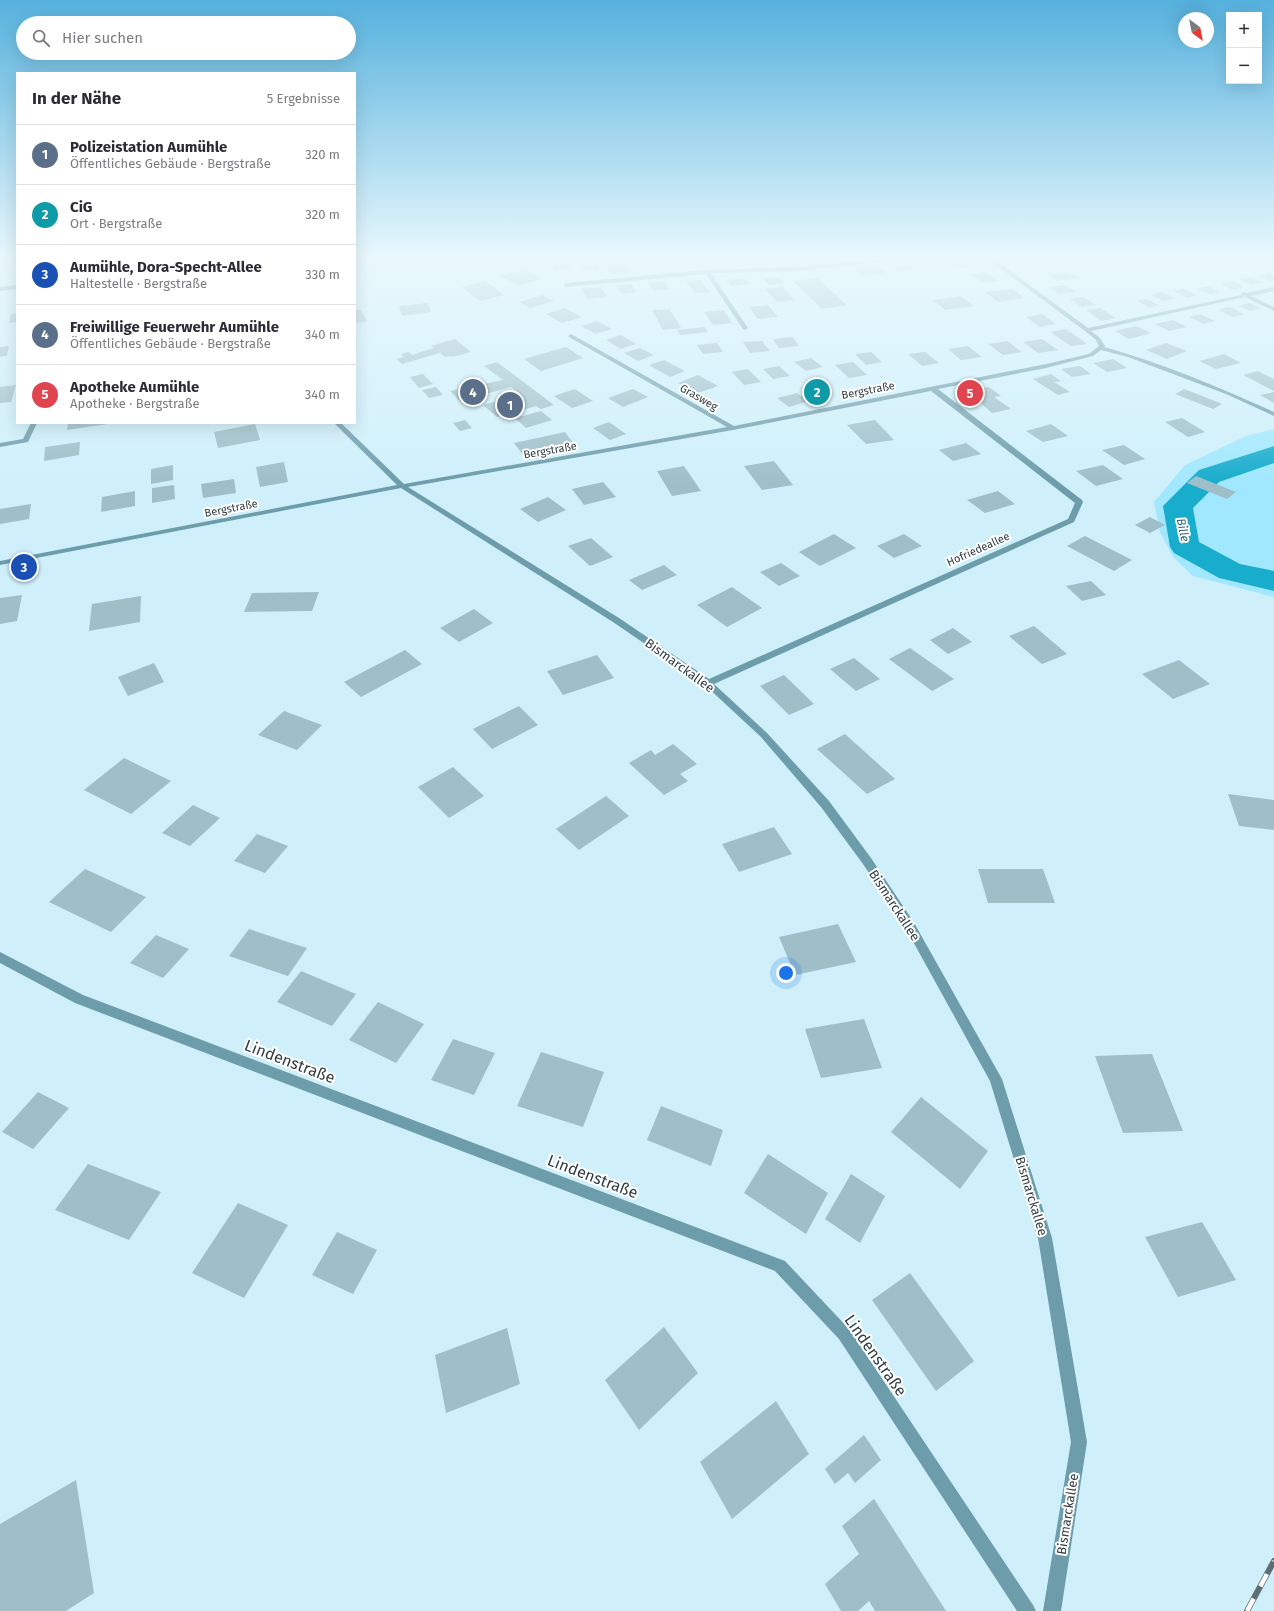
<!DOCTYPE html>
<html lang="de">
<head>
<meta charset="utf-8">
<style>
	:root { --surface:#fff; --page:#f2f2f3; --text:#2b2b33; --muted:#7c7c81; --line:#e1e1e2; --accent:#76542c }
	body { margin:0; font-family:"Fira Sans",sans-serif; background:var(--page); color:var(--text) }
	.controls { position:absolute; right:12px; top:12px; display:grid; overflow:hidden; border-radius:0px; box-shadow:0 4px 16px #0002 }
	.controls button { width:36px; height:36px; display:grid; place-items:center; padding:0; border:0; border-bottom:1px solid var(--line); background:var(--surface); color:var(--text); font:20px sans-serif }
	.compass { position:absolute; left:1178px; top:12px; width:36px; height:36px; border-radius:50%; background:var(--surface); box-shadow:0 4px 16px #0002; rotate:148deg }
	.you { position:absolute; left:786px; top:973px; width:14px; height:14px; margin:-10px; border:3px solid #fff; border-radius:50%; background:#1a73e8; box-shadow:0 0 0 6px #1a73e833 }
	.badge { display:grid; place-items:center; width:26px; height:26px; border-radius:50%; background:var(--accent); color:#fff; font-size:13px; font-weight:700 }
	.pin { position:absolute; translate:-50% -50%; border:2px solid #fff; box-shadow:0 1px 4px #0006 }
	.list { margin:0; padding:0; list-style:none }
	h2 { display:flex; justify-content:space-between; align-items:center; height:52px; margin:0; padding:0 16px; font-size:17px }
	h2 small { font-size:13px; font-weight:400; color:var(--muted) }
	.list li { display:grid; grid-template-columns:26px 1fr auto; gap:12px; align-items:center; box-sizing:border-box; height:60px; padding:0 16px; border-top:1px solid var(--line) }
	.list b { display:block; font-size:15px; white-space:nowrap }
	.list p { margin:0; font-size:13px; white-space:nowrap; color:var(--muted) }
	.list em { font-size:13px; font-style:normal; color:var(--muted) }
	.icon { flex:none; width:22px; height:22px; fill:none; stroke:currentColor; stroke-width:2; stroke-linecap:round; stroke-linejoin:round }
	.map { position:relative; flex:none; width:1274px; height:1611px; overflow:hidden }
	.search { position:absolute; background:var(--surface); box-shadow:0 4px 16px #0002; left:16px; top:16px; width:340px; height:44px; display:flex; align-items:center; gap:10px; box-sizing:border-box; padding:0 14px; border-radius:22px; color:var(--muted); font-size:15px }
	.panel { position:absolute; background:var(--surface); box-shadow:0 4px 16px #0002; left:16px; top:72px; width:340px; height:352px; border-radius:0px }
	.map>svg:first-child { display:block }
</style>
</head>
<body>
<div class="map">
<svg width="1274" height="1611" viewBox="0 0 1274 1611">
	<rect width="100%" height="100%" fill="#cff0fb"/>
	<path fill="#a1e8fe" d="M1274 429V597L1193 576 1173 557 1160 532 1154 502 1185 465 1246 436Z"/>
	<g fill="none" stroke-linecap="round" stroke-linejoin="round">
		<path fill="#18accd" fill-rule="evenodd" d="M1274 446V463L1219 482 1193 508 1199 542 1240 564 1274 571V591L1219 578 1174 553 1170 547 1163 506 1199 470Z"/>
	</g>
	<path fill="#9ebec8" d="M550 259H567L571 269 554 271Z
		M701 259H770V261L704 265Z
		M967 259 976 266 956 269 946 261Z
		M624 263 630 273 611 274 606 265Z
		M597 264 600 270 584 271 582 265Z
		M908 264 916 270 899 272 892 267Z
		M878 267 886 273 863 276 855 270Z
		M525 269 542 279 518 286 501 276Z
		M985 272 998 281 983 283 970 274Z
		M1070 272 1080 278 1057 281 1048 274Z
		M1269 273 1274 275V280L1270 281 1258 276Z
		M778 277 785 283 769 285 762 278Z
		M1250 277 1263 282 1252 285 1239 279Z
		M744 278 750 284 732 286 727 280Z
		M817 278 847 305 822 309 793 281Z
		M700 280 710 292 695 293 685 281Z
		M485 281 504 295 480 301 462 287Z
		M663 281 669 289 654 291 648 283Z
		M1232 281 1244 287 1233 290 1221 284Z
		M631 284 637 292 622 294 616 286Z
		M1065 285 1076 292 1059 294 1049 287Z
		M1207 286 1220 292 1210 294 1197 289Z
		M601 287 607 297 587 299 582 289Z
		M782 287 788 293 794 300 777 302 765 289Z
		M1012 289 1024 298 998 302 985 292Z
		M1183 289 1197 295 1187 298 1173 291Z
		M1162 292 1174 298 1164 301 1151 295Z
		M543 295 554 301 530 308 519 302Z
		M961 296 974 306 945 310 933 300Z
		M1083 297 1096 305 1082 307 1070 299Z
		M1146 299 1159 305 1150 308 1137 301Z
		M428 303 431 312 402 316 399 306Z
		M1249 303 1261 308 1250 311 1238 306Z
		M768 305 778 317 758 319 749 307Z
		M1229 307 1244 314 1233 317 1218 310Z
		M565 308 582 317 562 323 546 314Z
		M1100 308 1116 318 1101 321 1086 310Z
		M669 309 675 318 681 328 663 330 652 310Z
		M355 310H361L367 321 355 323Z
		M724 310 732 323 713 325 704 312Z
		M17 313V322L9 323 11 314Z
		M1042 314 1056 324 1040 327 1026 317Z
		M1200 314 1215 321 1204 324 1189 317Z
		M1173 320 1187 327 1169 331 1155 324Z
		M597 321 612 329 596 334 581 326Z
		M1136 326 1151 333 1129 339 1115 331Z
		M705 327 708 332 680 335 677 330Z
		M1066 329 1087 344 1071 346 1050 332Z
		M621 335 636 344 621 349 606 340Z
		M793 337 799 346 779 348 773 339Z
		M455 339 471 352 452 357 450 356 445 357 440 353 402 364 396 359 404 357 401 354 409 352 412 355 421 352 434 348 431 346Z
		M1042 339 1058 350 1038 353 1023 342Z
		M762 341 770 351 750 353 743 342Z
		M1007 341 1022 352 1003 355 988 344Z
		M717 343 723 352 703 354 697 345Z
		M1166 343 1187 351 1167 359 1146 350Z
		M9 346 7 356 0 357V347Z
		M968 346 982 357 961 360 948 349Z
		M566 347 583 358 541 371 524 359Z
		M640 348 654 355 638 361 624 353Z
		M871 352 882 362 866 365 855 354Z
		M925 352 939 363 922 366 908 354Z
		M1224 354 1241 363 1216 369 1199 361Z
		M811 358 823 367 806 371 794 362Z
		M1113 359 1127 368 1107 372 1093 363Z
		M664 360 685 371 670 377 649 365Z
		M497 362 517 377 554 405 541 409 536 406 497 417 483 405 521 394 511 387 460 401 450 391 503 380 484 366Z
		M853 362 867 375 849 378 835 365Z
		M779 366 790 376 773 379 763 369Z
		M1080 366 1091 374 1072 377 1061 369Z
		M748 369 761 382 744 385 732 372Z
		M1258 371 1274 379V391L1243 375Z
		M423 374 433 384 419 388 410 377Z
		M1051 374 1061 381 1054 382 1070 392 1058 395 1033 379Z
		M698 375 718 386 698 393 678 383Z
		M16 385 11 402 0 403V387Z
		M436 387 443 395 429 398 422 390Z
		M820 387 828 397 814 398 806 388Z
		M989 387 1001 396 994 397 1011 409 992 413 975 398 971 399 962 392Z
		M575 389 593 401 572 408 554 396Z
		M633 389 648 397 623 407 608 398Z
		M1184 389 1200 395 1222 404 1213 409 1175 394Z
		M1274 392V403L1260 395Z
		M797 393 809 401 789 407 777 398Z
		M541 411 552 420 526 428 515 418Z
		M1182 418 1205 432 1188 437 1165 422Z
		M465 420 472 428 460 431 453 423Z
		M875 420 894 440 866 444 847 425Z
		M609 422 626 434 610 440 593 428Z
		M68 423H108V424L67 430Z
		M255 424 260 440 218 448 214 432Z
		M1051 424 1068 436 1043 442 1026 431Z
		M565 432 574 444 523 455 514 443Z
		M80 442 79 455 44 461 45 447Z
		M966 443 981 454 953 461 939 450Z
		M1124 445 1145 459 1124 465 1102 450Z
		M774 461 793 485 762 490 744 466Z
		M284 462 288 482 260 487 256 467Z
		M173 465V480L151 484V469Z
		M1103 465 1123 479 1096 486 1076 471Z
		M684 466 701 491 672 496 657 471Z
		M1196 476 1236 492 1227 499 1187 483Z
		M234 479 236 493 203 498 201 484Z
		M603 482 616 497 584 505 572 489Z
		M174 485 175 499 152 503V488Z
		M135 491V506L101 512 102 497Z
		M998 491 1015 504 985 513 967 500Z
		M548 497 566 510 538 522 520 509Z
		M31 504 29 519 0 524V509Z
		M1150 517 1165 525 1150 533 1135 525Z
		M834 534 856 548 820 566 799 552Z
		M904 534 922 546 894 558 877 546Z
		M1085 536 1132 560 1114 571 1067 546Z
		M591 538 613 557 590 566 568 546Z
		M781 563 800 576 779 586 760 572Z
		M664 565 677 575 642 590 629 580Z
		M1091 581 1106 595 1082 601 1066 586Z
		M732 587 762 608 727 627 697 605Z
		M319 592 312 611 244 612 252 593Z
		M22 595 17 621 0 624V598Z
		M141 596 140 622 89 631 92 604Z
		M474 609 493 623 459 642 440 628Z
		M1034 626 1067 654 1042 664 1009 636Z
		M953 628 972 642 948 654 930 640Z
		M910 648 954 679 932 691 889 659Z
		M405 650 422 664 361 697 344 682Z
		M597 655 614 678 563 695 547 671Z
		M854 658 880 679 856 691 830 669Z
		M1179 660 1210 684 1173 699 1142 674Z
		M154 663 164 682 128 696 118 677Z
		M784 675 814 704 789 715 760 686Z
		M519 706 538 725 492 749 473 729Z
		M284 711 322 725 297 750 258 735Z
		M845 734 895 779 867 794 817 749Z
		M673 744 697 764 680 774 688 781 664 795 629 763 651 750 655 755Z
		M124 758 171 781 131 814 84 790Z
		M453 767 484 796 449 818 418 787Z
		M1228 794 1274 800V830L1239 826Z
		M606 796 629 816 579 850 556 829Z
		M193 805 220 818 190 846 162 833Z
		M774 827 792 854 739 872 722 844Z
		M257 834 288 846 265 873 234 861Z
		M85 869 146 897 111 932 49 902Z
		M978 869H1043L1055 903H988Z
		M838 924 856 962 795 975 779 937Z
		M249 929 288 942 307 948 288 976 229 956Z
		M156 935 189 949 163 978 130 963Z
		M301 971 356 994 332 1026 277 1002Z
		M378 1002 424 1024 396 1063 349 1040Z
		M864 1019 882 1068 821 1078 805 1029Z
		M453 1039 495 1053 474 1095 431 1080Z
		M541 1052 604 1072 583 1127 517 1106Z
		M1152 1054 1183 1131 1123 1133 1095 1056Z
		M38 1092 69 1108 33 1149 2 1132Z
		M921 1097 988 1151 960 1189 891 1132Z
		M661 1106 723 1130 711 1166 647 1140Z
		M768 1154 828 1193 806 1234 744 1193Z
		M88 1164 161 1192 129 1240 55 1210Z
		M851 1174 885 1196 860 1243 825 1219Z
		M238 1203 288 1225 244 1298 192 1273Z
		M1202 1222 1236 1280 1178 1297 1145 1237Z
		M337 1232 377 1250 353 1294 312 1275Z
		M910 1273 974 1361 936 1391 872 1300Z
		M664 1327 698 1373 639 1430 605 1380Z
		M507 1328 520 1384 446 1413 435 1355Z
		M776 1401 809 1454 732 1519 700 1462Z
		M864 1435 881 1460 855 1483 848 1473 835 1484 825 1469Z
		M76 1480 94 1593 66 1611H0V1524Z
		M874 1499 946 1611H875L869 1601 858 1611H841L825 1584 859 1554 842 1526Z"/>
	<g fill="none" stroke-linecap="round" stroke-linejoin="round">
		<path fill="#6d9caa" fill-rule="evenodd" d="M888 259H911L796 271 711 273 748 328 745 330 743 329 706 274 566 287 563 285 566 283 707 270 796 267Z
			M988 259H994L1088 328 1241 295 1243 292 1246 293 1274 287V291L1251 296 1274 307V311L1245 297 1091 331 1100 338 1105 346 1104 347C1162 363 1219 387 1274 412V416L1226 394 1128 357 1101 350 1093 356 1046 368 938 389 1082 500 1083 502 1074 522 714 684 767 733 829 801 871 858 913 921 1002 1079 1052 1238 1087 1442 1061 1611H1043L1071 1442 1038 1238 990 1081 905 927 863 864 821 807 761 737 705 685 613 622 401 488 0 565V561L397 485 334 423H341L404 484 727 427 569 337 568 336 571 334 734 426 1046 364 1089 354 1099 346 1096 340 1085 331ZM931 391 1075 503 1068 519 709 679 619 618 408 487 733 430Z
			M17 285V289L0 291V287Z
			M31 423H37L28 442 0 447V443L23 439Z
			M0 952 83 995 785 1261 849 1329 1033 1605 1036 1611H1017L839 1339 775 1271 75 1003 0 963Z"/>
		<defs>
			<path id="rail" d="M1247 1611 1274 1561"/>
		</defs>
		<use href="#rail" stroke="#5d6f75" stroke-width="6"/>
		<use href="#rail" stroke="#fff" stroke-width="4.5" stroke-dasharray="14" stroke-linecap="butt"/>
	</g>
	<linearGradient id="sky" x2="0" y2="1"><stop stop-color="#55b1dd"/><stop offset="0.53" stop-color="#e9f8fd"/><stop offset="1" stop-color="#e9f8fd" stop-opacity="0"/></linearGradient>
	<rect width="1274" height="485" fill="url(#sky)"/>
	<g text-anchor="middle" stroke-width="4" stroke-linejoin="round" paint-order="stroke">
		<g font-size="11" fill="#303d41" stroke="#fff">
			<text transform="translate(868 390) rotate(-11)" y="4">Bergstraße</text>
			<text transform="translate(699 397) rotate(30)" y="4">Grasweg</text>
			<text transform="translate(550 450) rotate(-10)" y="4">Bergstraße</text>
			<text transform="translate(231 508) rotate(-11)" y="4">Bergstraße</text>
			<text transform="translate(978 549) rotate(-24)" y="4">Hofriedeallee</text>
		</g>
		<g font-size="12" font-style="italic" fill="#2c606f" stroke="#fff">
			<text transform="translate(1183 530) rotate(78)" y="4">Bille</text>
		</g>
		<g font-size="13" fill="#303d41" stroke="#fff">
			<text transform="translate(680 665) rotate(36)" y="5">Bismarckallee</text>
			<text transform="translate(895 905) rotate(57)" y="5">Bismarckallee</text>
			<text transform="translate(1032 1196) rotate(73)" y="5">Bismarckallee</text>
			<text transform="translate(1067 1514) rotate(-81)" y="5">Bismarckallee</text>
		</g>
		<g font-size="16" fill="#303d41" stroke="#fff">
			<text transform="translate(290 1061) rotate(21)" y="6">Lindenstraße</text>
			<text transform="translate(593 1176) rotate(21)" y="6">Lindenstraße</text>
			<text transform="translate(876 1355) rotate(55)" y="6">Lindenstraße</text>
		</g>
	</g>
</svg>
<div class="controls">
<button>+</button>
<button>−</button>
</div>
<svg class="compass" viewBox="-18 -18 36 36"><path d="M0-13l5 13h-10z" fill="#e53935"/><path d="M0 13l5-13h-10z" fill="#7c7c81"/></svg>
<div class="you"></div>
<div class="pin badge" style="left:510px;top:405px;background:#5c6f8a">1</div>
<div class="pin badge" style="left:817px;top:392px;background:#0f9aa8">2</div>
<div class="pin badge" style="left:24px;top:567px;background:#1a4fb4">3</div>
<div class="pin badge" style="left:473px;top:392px;background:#5c6f8a">4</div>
<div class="pin badge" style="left:970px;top:393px;background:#e0444e">5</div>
<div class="search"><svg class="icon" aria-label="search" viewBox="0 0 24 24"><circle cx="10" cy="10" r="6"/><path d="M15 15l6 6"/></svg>Hier suchen</div>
<section class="panel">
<h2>In der Nähe<small>5 Ergebnisse</small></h2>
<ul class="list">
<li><span class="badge" style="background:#5c6f8a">1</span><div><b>Polizeistation Aumühle</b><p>Öffentliches Gebäude · Bergstraße</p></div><em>320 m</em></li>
<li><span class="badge" style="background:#0f9aa8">2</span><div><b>CiG</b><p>Ort · Bergstraße</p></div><em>320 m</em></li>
<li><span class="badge" style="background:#1a4fb4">3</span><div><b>Aumühle, Dora-Specht-Allee</b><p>Haltestelle · Bergstraße</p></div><em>330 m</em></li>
<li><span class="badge" style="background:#5c6f8a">4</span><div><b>Freiwillige Feuerwehr Aumühle</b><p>Öffentliches Gebäude · Bergstraße</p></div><em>340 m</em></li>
<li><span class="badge" style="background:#e0444e">5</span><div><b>Apotheke Aumühle</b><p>Apotheke · Bergstraße</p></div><em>340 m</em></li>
</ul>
</section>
</div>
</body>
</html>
